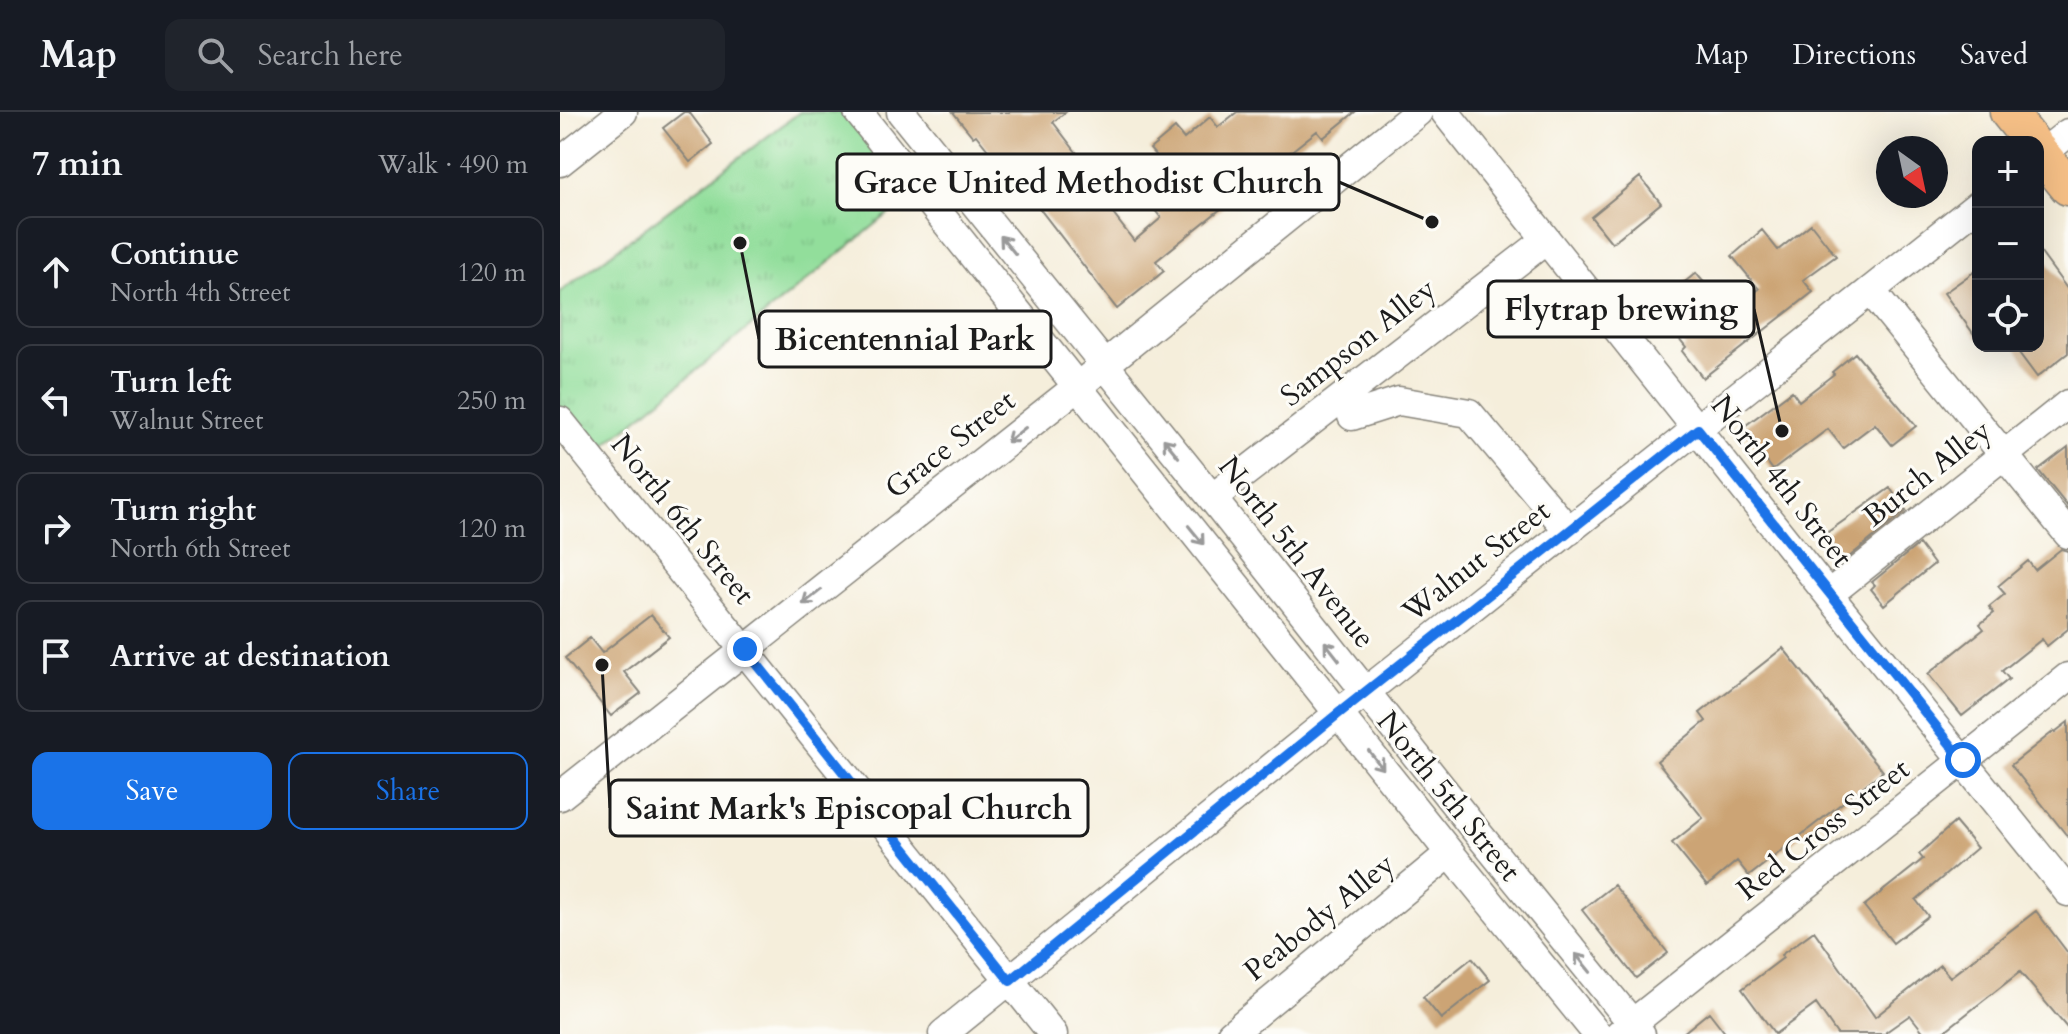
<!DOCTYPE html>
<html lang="en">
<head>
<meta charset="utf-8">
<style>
	:root { --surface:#171b24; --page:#20242c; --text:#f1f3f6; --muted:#9ea1a6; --line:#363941; --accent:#1a73e8 }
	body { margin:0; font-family:Cardo,serif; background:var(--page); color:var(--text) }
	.controls { position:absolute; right:24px; top:24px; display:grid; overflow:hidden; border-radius:16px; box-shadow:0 8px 32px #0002 }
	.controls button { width:72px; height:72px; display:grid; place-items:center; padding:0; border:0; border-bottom:2px solid var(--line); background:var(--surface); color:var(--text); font:40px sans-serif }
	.compass { position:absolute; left:1316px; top:24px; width:72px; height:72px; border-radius:50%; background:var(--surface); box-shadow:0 8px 32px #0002; rotate:147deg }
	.stop { position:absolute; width:24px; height:24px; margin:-18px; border:6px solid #1a73e8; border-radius:50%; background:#fff }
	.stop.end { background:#1a73e8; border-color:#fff; box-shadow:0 2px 8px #0008 }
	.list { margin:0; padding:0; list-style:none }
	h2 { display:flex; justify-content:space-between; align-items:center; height:104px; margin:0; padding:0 32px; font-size:34px }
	h2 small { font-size:26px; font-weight:400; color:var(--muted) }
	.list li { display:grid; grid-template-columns:52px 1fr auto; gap:24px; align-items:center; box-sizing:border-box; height:112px; margin:0 16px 16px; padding:0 16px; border:2px solid var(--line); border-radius:16px }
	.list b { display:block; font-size:30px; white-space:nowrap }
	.list p { margin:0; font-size:26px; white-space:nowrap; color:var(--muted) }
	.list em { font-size:26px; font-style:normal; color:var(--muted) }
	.actions { display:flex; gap:16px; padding:24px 32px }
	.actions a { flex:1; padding:18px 0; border:2px solid var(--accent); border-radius:16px; text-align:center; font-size:28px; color:var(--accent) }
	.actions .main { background:var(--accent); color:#fff }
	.icon { flex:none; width:44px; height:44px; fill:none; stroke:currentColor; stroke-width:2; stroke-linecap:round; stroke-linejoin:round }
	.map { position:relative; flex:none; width:1508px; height:922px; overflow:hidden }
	header { display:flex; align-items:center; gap:48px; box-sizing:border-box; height:112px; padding:0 40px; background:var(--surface); border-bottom:2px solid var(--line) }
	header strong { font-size:38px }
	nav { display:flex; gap:44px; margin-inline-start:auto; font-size:28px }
	.search { width:560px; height:72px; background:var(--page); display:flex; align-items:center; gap:20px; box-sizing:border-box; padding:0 28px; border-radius:16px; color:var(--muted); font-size:30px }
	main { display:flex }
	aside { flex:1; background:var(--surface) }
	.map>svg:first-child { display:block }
</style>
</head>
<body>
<header>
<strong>Map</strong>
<div class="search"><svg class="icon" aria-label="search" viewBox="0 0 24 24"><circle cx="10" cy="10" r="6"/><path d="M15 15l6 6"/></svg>Search here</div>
<nav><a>Map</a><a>Directions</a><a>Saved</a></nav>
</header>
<main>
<aside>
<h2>7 min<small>Walk · 490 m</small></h2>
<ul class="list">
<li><svg class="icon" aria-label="ahead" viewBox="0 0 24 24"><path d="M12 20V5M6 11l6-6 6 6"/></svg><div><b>Continue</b><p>North 4th Street</p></div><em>120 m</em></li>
<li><svg class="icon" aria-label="left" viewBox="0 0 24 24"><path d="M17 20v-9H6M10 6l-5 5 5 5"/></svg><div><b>Turn left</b><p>Walnut Street</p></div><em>250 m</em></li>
<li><svg class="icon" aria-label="right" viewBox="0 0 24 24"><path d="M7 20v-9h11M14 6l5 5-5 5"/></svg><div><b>Turn right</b><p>North 6th Street</p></div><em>120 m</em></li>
<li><svg class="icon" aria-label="arrive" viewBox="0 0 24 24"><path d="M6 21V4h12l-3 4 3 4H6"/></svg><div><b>Arrive at destination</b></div></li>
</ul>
<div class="actions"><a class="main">Save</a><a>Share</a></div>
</aside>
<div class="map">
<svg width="1508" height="922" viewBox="0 0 1508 922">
	<defs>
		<pattern id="park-tufts" width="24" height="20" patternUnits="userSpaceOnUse" patternTransform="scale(2)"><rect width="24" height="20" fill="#92de9b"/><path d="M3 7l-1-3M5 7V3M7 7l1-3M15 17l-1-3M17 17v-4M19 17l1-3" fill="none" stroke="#7dbe85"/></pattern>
	</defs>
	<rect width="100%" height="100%" fill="#fdfcf7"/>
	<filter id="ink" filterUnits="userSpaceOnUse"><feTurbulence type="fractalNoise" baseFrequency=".0125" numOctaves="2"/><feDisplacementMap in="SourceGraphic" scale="16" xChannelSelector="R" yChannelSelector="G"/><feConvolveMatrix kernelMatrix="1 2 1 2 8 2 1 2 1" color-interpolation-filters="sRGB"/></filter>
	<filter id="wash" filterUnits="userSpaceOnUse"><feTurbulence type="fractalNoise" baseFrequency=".006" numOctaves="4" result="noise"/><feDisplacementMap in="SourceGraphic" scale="32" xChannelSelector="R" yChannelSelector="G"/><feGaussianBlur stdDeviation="1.8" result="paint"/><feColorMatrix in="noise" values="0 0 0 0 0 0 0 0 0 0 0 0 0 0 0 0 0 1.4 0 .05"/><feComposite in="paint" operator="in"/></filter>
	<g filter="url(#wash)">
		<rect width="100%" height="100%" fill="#f5eedb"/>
		<path fill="url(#park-tufts)" stroke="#577d5c" stroke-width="2" d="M240 0H289L354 81 33 343 0 302V180Z"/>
		<g id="blocks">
			<path fill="#cca474" d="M124 0H129L153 32 130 50 103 16Z
				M393 0H506L493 10 519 44 516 46 544 82 540 85 574 129 601 106 574 71 601 50 590 37 615 16 624 27 650 5 658 15 677 0H795L763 26 757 19 714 53 709 46 668 81 673 87 596 149 604 159 557 197 469 83 463 88 443 63 446 61 416 23 413 25Z
				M1080 65 1101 91 1052 131 1031 105Z
				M1251 112 1276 144 1243 168 1253 180 1143 266 1122 239 1126 235 1094 195 1136 161 1169 201 1199 177 1172 144 1202 118 1218 138Z
				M1478 137 1508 178V241L1477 265 1454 234H1478Z
				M1418 157V228L1384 181Z
				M1295 241 1356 314 1332 333 1315 312 1283 336 1268 317 1213 358 1182 316 1232 279 1239 289 1274 262 1272 260Z
				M1508 335V395L1478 358Z
				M1330 376 1346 399 1284 449 1265 422Z
				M1359 432 1374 452 1324 493 1311 477 1315 473 1312 470Z
				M1501 437 1508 439V517L1487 534 1482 527 1442 559 1449 567 1402 604 1368 562 1424 517 1420 512 1434 501 1429 495 1445 482 1438 474 1468 449 1475 458Z
				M91 503 109 525 64 560 81 581 51 604 5 546 30 526 42 541Z
				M1223 536 1323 659 1189 764 1177 749 1147 774 1112 731 1143 706 1097 649 1146 609 1140 601Z
				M1508 610V725L1451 653 1494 619 1495 620Z
				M1395 710 1417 736 1356 788 1368 804 1333 831 1304 794 1363 747 1359 742Z
				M1054 773 1108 841 1076 866 1022 798Z
				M1476 799 1508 841V917L1460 860 1381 922H1365L1350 903 1326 920 1327 922H1277L1256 892 1215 922 1182 877 1223 846 1221 843 1254 819 1315 905 1380 853 1390 865Z
				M912 846 930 868 881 907 863 885Z
				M1149 900 1166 922H1122Z"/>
		</g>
	</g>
	<g filter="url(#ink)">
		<use href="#blocks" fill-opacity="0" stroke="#88857c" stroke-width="2"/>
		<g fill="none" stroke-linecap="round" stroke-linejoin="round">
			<defs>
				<path id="minor" d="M298 0 889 740 1037 922
					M341 0 652 386 912 714 1081 922
					M885 0 1263 476 1508 780
					M1478 45 1508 21
					M0 50 63 0
					M1311 179 1508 422
					M792 304 839 289 909 301 1009 419
					M0 309 493 922
					M652 386 986 128
					M1269 482 1508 292
					M0 684 517 275 858 0
					M383 922 779 601 1418 93
					M671 922 890 741
					M1059 922 1508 565"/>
				<path id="major" d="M1448 0 1472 30
					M1478 38 1508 75"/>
			</defs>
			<use href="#minor" stroke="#88857c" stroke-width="31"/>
			<use href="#major" stroke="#88857c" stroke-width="39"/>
			<use href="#minor" stroke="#fff" stroke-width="28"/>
			<use href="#major" stroke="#f5bf86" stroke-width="36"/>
		</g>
		<defs><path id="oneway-shaft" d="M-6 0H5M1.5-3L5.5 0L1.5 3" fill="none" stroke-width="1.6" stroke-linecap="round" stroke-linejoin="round" transform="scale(2)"/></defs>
		<g stroke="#999">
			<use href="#oneway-shaft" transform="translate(448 133) rotate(-129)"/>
			<use href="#oneway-shaft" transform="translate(456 323) rotate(142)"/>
			<use href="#oneway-shaft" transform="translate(611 336) rotate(-129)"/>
			<use href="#oneway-shaft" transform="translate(636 423) rotate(51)"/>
			<use href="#oneway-shaft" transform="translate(252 485) rotate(142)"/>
			<use href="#oneway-shaft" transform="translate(772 539) rotate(-128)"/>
			<use href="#oneway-shaft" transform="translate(816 648) rotate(52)"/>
			<use href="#oneway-shaft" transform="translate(1023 851) rotate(-129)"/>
		</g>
	</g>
	<g fill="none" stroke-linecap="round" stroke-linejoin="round" filter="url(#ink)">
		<path stroke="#1a73e8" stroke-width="10" d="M185 537 450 869 779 601 1138 317 1403 648"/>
	</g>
	<g text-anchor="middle" stroke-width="6" stroke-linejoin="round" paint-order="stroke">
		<g font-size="30" fill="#1c1c1c" stroke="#fdfcf7">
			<text transform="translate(798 230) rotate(-38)" y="10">Sampson Alley</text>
			<text transform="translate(390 332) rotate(-38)" y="10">Grace Street</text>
			<text transform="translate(1367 361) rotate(-38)" y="10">Burch Alley</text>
			<text transform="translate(1222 369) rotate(52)" y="10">North 4th Street</text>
			<text transform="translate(123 407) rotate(51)" y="10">North 6th Street</text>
			<text transform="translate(737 440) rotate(52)" y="10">North 5th Avenue</text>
			<text transform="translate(916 449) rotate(-38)" y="10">Walnut Street</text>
			<text transform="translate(889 684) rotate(51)" y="10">North 5th Street</text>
			<text transform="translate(1263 717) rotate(-38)" y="10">Red Cross Street</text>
			<text transform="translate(759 805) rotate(-39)" y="10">Peabody Alley</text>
		</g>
	</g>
	<path fill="none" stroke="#1c1c1c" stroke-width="3" d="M872 110L779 70M1222 319L1194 197M180 131L199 227M42 553L50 696"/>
	<g fill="#1c1c1c" stroke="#fdfcf7" stroke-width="3">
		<circle cx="872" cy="110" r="8"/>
		<circle cx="1222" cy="319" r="8"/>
		<circle cx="180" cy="131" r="8"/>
		<circle cx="42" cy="553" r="8"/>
	</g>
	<g fill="#fdfcf7" stroke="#1c1c1c" stroke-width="3">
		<rect x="277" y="42" width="502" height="56" rx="8"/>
		<rect x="928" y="169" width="266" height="56" rx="8"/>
		<rect x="199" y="199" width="292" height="56" rx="8"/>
		<rect x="50" y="668" width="478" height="56" rx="8"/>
	</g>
	<g font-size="32" text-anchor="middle" font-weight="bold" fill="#1c1c1c">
		<text x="528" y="81">Grace United Methodist Church</text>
		<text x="1061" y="208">Flytrap brewing</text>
		<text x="345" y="238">Bicentennial Park</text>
		<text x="289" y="707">Saint Mark's Episcopal Church</text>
	</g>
</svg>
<div class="controls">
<button>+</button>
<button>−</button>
<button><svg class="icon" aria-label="locate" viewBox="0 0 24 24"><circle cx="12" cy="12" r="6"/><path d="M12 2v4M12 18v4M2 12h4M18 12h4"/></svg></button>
</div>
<svg class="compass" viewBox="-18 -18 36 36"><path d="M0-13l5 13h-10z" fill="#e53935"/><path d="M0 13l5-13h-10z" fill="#9ea1a6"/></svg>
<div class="stop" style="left:1403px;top:648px"></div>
<div class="stop end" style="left:185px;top:537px"></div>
</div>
</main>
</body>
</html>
